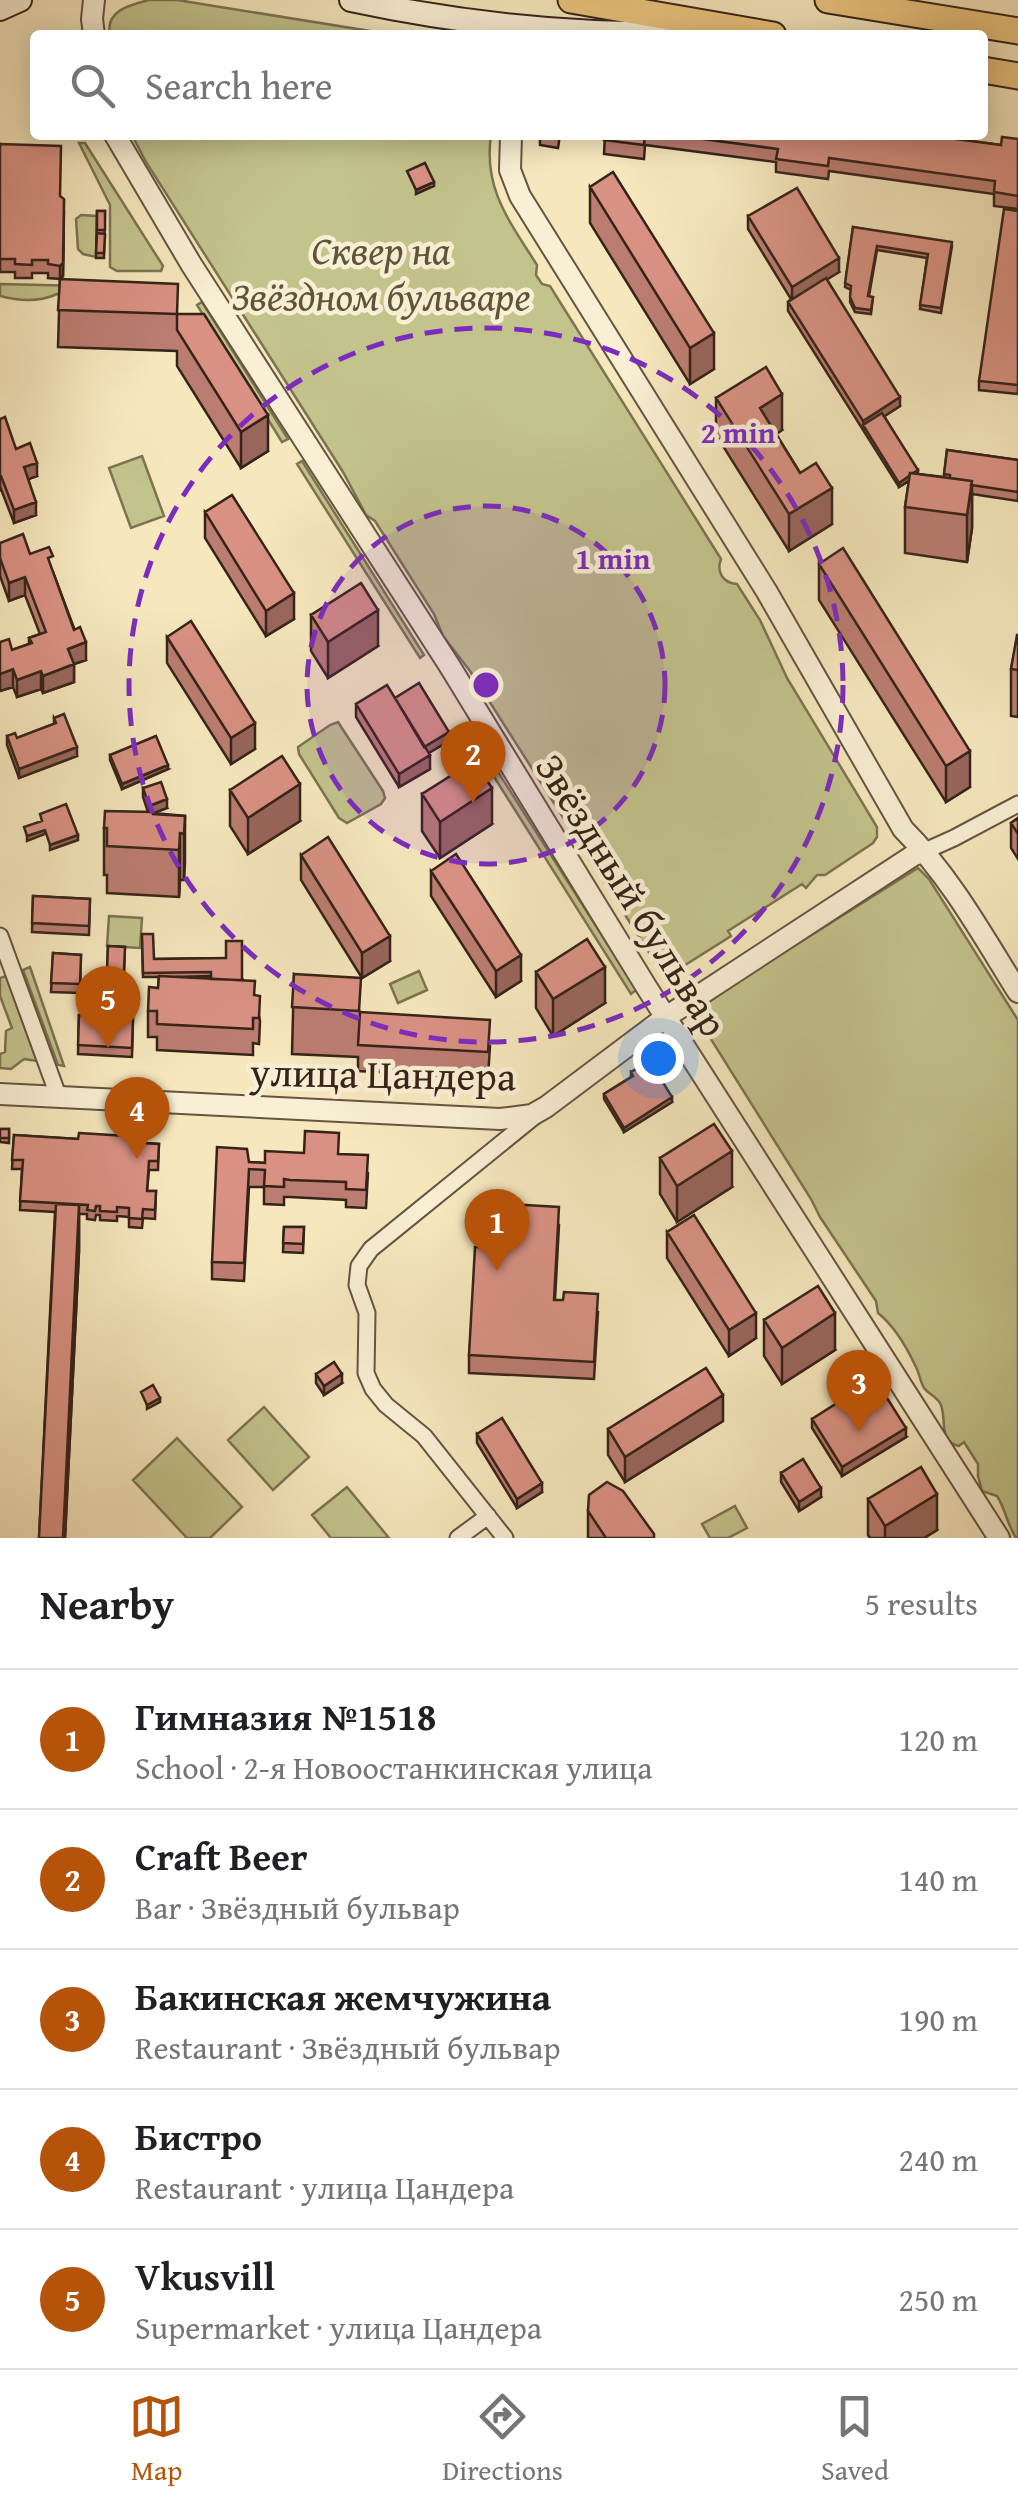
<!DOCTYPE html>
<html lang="en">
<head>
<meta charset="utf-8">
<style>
	:root { --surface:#fff; --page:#f6f6f6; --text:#202124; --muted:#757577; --line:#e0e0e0; --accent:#b45309 }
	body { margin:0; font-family:"Gentium Book Plus",serif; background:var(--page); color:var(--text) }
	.you { position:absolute; left:658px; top:1058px; width:35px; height:35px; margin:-25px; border:8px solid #fff; border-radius:50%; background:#1a73e8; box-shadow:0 0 0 15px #1a73e833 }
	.badge { display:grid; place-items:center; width:65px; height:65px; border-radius:50%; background:var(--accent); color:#fff; font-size:32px; font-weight:700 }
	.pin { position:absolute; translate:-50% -82px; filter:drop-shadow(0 2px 5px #0008) }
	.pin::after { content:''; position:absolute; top:52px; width:35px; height:30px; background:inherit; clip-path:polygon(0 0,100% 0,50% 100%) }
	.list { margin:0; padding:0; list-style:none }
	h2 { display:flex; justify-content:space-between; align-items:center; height:130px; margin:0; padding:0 40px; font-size:42px }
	h2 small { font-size:32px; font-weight:400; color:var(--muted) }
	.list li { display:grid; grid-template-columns:65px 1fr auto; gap:30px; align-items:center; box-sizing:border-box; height:140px; padding:0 40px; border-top:2px solid var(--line) }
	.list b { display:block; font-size:38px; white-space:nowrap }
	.list p { margin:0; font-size:32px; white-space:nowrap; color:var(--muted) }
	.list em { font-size:32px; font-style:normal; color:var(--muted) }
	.icon { flex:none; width:55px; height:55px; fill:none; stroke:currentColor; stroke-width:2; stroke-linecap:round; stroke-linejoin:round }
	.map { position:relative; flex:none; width:1018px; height:1538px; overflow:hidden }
	.search { position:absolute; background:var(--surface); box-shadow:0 5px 25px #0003; left:30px; right:30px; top:30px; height:110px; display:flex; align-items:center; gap:25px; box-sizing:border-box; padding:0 35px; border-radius:10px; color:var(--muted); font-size:38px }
	.sheet { height:830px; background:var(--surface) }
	nav { display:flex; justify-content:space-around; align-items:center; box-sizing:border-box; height:140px; border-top:2px solid var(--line); background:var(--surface); font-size:28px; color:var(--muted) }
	nav a { display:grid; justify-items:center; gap:5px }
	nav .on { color:var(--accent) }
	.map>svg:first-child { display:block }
</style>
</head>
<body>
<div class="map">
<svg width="1018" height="1538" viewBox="0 0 1018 1538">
	<rect width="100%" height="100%" fill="#f6e7bd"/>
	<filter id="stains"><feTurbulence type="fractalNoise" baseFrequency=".002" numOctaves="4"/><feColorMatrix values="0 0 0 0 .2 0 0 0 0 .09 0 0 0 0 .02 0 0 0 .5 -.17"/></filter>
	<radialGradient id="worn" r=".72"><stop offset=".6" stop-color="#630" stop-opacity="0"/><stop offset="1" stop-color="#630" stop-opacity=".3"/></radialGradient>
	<path fill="#c3c38c" stroke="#7c7352" stroke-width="2.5" d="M149 0H177L395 35H110C105 11 129 5 149 0Z
		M132 135H491C483 189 510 222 537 265L536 275 542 284 550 286 721 559C716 572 723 583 737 584L760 620 787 678 877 827V837L873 843 825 875H817L806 888 802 884 728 931 731 936 671 974 662 973 470 671 443 636 434 614 375 521 366 515 343 472 146 162Z
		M79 143H85L163 266 161 271H117L110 267V205Z
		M81 215 97 216 105 235V238H97L96 257 83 254 78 249 76 219Z
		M0 284 168 288V296L57 294C40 302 19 301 0 296Z
		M202 302 288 439 282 442 197 305Z
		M142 456 164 516 131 528 109 468Z
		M302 461 424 655 420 658 297 464Z
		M338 722 383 791 385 798 381 804 347 823 339 818 299 754 298 747 330 725Z
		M479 742 631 981 636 990 631 994 474 745Z
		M918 868 929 879 1018 1020V1538H1016C1006 1522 1006 1510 997 1496L982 1491 978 1476V1464L964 1442 959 1446C938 1441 947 1422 941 1405 937 1396 929 1395 924 1388 920 1381 919 1372 915 1365 906 1346 893 1325 878 1313L876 1301 820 1217 811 1199 702 1025V1007L724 990Z
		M109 916 142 918 140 948 107 946Z
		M30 967 64 1066 58 1065 23 970Z
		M419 971 427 990 398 1003 390 984Z
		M6 976 37 1061 24 1059 11 1069 0 1068V1054L5 1052 6 1031 12 1028 0 996V978Z
		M264 1407 309 1457 273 1490 228 1440Z
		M177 1438 242 1507 210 1538H187L133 1480Z
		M347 1487 389 1538H331L312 1515Z
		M735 1506 747 1528 728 1538H710L702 1524Z"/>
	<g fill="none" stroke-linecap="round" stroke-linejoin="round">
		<defs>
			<path id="minor" d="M925 851 954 838 1018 804
				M0 936 59 1098
				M458 1538 488 1516
				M505 1538 424 1436 386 1405 373 1389 366 1373 367 1313 357 1285 359 1266 371 1249 535 1116"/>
			<path id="tertiary" d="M94 0 92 19 94 35
				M115 135 191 264 449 665 647 988 999 1538
				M511 135 510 170 520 196 767 592 903 829C950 876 983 936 1018 992
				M0 1094 500 1119 532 1115 546 1107 666 1017 914 855 925 851"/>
			<path id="secondary" d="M351 0C430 17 513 28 594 32 632 34 671 32 710 31
				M0 9 20 0"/>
			<path id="primary" d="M571 0 773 35
				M828 0 1018 31
				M983 70 1018 76"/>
		</defs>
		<use href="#minor" stroke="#665441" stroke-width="19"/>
		<use href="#tertiary" stroke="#665441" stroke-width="24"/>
		<use href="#secondary" stroke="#362318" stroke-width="26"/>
		<use href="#primary" stroke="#362318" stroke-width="29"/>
		<use href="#minor" stroke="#f9efd4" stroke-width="15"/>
		<use href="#tertiary" stroke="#f9efd4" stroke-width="20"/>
		<use href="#secondary" stroke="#f9efd4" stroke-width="22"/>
		<use href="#primary" stroke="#ebc47e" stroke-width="25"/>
	</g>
	<path fill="#bb7d71" stroke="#362318" stroke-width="2.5" fill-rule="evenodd" d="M540 135H560L558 148 540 145Z
		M605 135H926L1001 145 1018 139V209L994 206V194L829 171 828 179 776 172V162L645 145 644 159 604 154Z
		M0 144 60 197 64 212 63 276 60 279 178 314 268 451 241 468 177 366V351L58 347 60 279 48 278V273H32V278H15V272H0Z
		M590 187 714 369 690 384 590 223Z
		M97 211H105L104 258H96Z
		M1018 211V394L979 390V381Z
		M748 216 839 272 826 279 900 406 884 416 918 474 944 477 947 450 1018 460V501L972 494V528L967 562 905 553V507L909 481 899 487 788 311V302L791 299 748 229Z
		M853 227 952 246 941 313 920 309 927 258 877 250 869 296 873 297 871 314 855 312 850 302 851 290 845 287Z
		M716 398 782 430 776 434 832 524 789 551 716 435Z
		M0 419 16 449 37 476 28 479 36 515 14 523 1 489 0 490Z
		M205 512 294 619 266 636 205 538Z
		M0 543 30 554 53 572 86 660 74 664V682L43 693 41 689 17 697 13 687 0 691V642L12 650 29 644V638L40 634 25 595 9 601 0 576Z
		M819 564 970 787 946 802 819 600Z
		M311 615 378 646 328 678 311 651Z
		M1018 635V717L1011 716V669Z
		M167 637 255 749 231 764 167 663Z
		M395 698 449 741 428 753 430 769 399 787 356 717V704Z
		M54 718 77 756 19 778 7 745V736L17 738 54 724Z
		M110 755 168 769 122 789 110 760Z
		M143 788 167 808 153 813 185 816 184 880H180L179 897 107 893V875H104V828L148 812 143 797Z
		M230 790 300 821 248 854 230 826Z
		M422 794 492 824 440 858 422 831Z
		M1018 818V859L1011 848V823Z
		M301 855 390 961 362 978 301 880Z
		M431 871 521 981 496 997 431 896Z
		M33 896 90 899 89 935 32 932Z
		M142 934 154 959 226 958 255 995 260 1021 259 1044 253 1043V1055L157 1050V1037H148V1011L158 988 159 977H143ZM211 976V979L175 977Z
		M108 946 125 947 123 998 106 997Z
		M53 953 81 955 80 993 51 992Z
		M536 972 605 1003 553 1036 536 1008Z
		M294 974 361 1012 490 1046 488 1078 358 1071V1057L292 1054Z
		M79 1015 133 1018 132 1057 78 1054Z
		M631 1072 672 1102 624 1132 604 1099V1094L631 1077Z
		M0 1129H9V1143L0 1142Z
		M14 1135 159 1144 158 1170H149L147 1191H156L155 1219 143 1218 142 1228 129 1227V1217L117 1216V1221L100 1220V1215H96L95 1220 87 1219V1214H79V1251L65 1538H39L55 1212 20 1210 22 1169H12Z
		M339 1154 368 1173 366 1208 346 1207V1200L290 1197H284V1205L264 1204V1187H249L244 1281 212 1279V1262L249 1162 265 1163Z
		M660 1158 732 1187 677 1222 660 1194Z
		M477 1202 559 1225 555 1300 598 1312 594 1379 469 1373V1355L480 1241H476Z
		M284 1227H304L303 1253 283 1252Z
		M667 1232 756 1338 729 1356 667 1258Z
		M764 1320 835 1350 782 1384 764 1356Z
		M316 1374 342 1383 324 1395 316 1383Z
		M812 1419 906 1437 842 1476 812 1428Z
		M723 1421 625 1482 608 1455V1429Z
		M477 1434 542 1492 517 1508 477 1443Z
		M781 1473 821 1497 799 1511 781 1482Z
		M868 1499 937 1530 924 1538H870L868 1535Z
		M588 1511 654 1538H588Z"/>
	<path fill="#98665c" stroke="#362318" stroke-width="2.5" d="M434 182V186L416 194V190Z
		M64 199 63 276 60 279V266Z
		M839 258V272L792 301V287Z
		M714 333V369L690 384V348Z
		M782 394V430L760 445V408Z
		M900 397V406L865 429 863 421Z
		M268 415V451L241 468V432Z
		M37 463V476L24 481V467Z
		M918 470V475L899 487V483Z
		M972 481V528L967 562V515Z
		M832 488V524L789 551V514Z
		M36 502V515L14 523V510Z
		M25 577V595L9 601V583Z
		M294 593V619L266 636V611Z
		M378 610V646L328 678V642Z
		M86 642V660L68 666V649Z
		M74 664V682L43 693V676Z
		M13 669V687L0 691V674Z
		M41 671V689L17 697V680Z
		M255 723V749L231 764V738Z
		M449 732V741L422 757V748Z
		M77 747V756L19 778V769Z
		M970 751V787L946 802V766Z
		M430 755V769L399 787V774Z
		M168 765V769L122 789V784Z
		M300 784V821L248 854V818Z
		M492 788V824L440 858V822Z
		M167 799V808L149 815V806Z
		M185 816V862L184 880V834Z
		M45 830V834L27 841V836Z
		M180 833V880L179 897V850Z
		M78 835V840L50 850V845Z
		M390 936V961L362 978V953Z
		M521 955V981L496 997V971Z
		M605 967V1003L553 1036V999Z
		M672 1097V1102L624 1132V1128Z
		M732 1151V1187L677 1222V1186Z
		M79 1205V1251L65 1538H63Z
		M756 1313V1338L729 1356V1330Z
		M835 1313V1350L782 1384V1348Z
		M342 1374V1383L324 1395V1386Z
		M723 1395V1421L625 1482V1457Z
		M160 1398V1402L147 1409V1405Z
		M906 1428V1437L842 1476V1467Z
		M542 1483V1492L517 1508V1499Z
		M821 1488V1497L799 1511V1502Z
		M937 1494V1530L924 1538H885V1526Z"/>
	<path fill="#d99183" stroke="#362318" stroke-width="2.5" d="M540 135H558V139Z
		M605 135H645L644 145 604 140Z
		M673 135H926L1001 145 1002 137 1018 139V196L994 192 995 181 829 158 828 166 776 159 778 149Z
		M0 144 61 146 60 196 64 199 63 263 60 266 48 264V260H32V265L15 264V259H0Z
		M425 163 434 182 416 190 407 171Z
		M613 172 714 333 690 348 590 187Z
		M797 188 839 258 792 287 748 216Z
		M1004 209 1018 211V385L979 381Z
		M97 211H105V230H97Z
		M853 227 952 242 941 308 920 305 928 254 877 246 868 296 873 297 871 310 855 308 850 297 851 286 845 283Z
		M97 233 105 234 104 253H96Z
		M826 278 900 397 863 421 788 302Z
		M60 279 178 284 177 314 58 310Z
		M177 314H204L268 415 241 432 177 330Z
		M766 367 782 394 760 408 800 473 816 463 832 488 789 514 716 398Z
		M882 413 918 470 913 473H910L909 476 899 483 863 425Z
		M5 417 16 449 30 443 37 463 24 467 36 502 14 510 1 476H0V419Z
		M947 450 1018 460V492L971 485 972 481 950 478V475L944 474Z
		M910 473 972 481 967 515 905 507Z
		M232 495 294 593 266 611 205 512Z
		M23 534 30 554 49 547 53 556 48 558 74 630 80 627 86 642 68 649 74 664 43 676 41 671 17 680 13 669 0 674V642L9 639 12 650 32 643 29 638 46 632 25 577 9 583 0 558V543Z
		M843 548 970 751 946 766 819 564Z
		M361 583 378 610 328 642 311 615Z
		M191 621 255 723 231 738 167 637Z
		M1017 635H1018V670L1011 669Z
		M419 683 449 732 424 747 395 698Z
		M387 685 430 755 399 774 356 704Z
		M64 714 77 747 19 769 7 736 15 733 17 738 56 723 54 718Z
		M156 736 168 765 122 784 110 755Z
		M282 756 300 784 248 818 230 790Z
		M474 761 492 788 440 822 422 794Z
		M161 782 167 799 149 806 143 788Z
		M66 804 78 835 50 845 45 830 27 836 24 827 42 821 40 814Z
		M105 811 153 812V814L185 816 184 834 180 833 179 850 107 846V828H104Z
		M1018 818V834L1011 823Z
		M328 837 390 936 362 953 301 855Z
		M456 854 521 955 496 971 431 871Z
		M33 896 90 899 89 926 32 923Z
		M142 934H153L154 959 226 958V941H242V980L211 979V972L143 973Z
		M587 939 605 967 553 999 536 972Z
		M108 946 125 947 123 993H106Z
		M53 953 81 955 80 984 51 983Z
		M294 974 361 978 359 1011 292 1007Z
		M159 976 255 981 254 995 260 996 259 1018H253V1029L157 1024V1011H148L149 987 158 988Z
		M360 1012 490 1020 488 1052 358 1045Z
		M112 1013H117V1017L133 1018 132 1048 78 1045 79 1015 112 1017Z
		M650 1061 672 1097 624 1128 604 1094 633 1076 631 1072Z
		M714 1124 732 1151 677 1186 660 1158Z
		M0 1129H9V1138H0Z
		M305 1131 339 1133 338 1154 368 1155 366 1190 346 1189V1182L290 1180 284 1179V1187L264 1186 265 1170 249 1169 244 1263 212 1262 217 1147 247 1149 249 1162 265 1163V1151L304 1153Z
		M79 1133 144 1137 143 1143 159 1144 158 1161H149L147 1191H156L155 1210 143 1209 142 1219 129 1218V1208L117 1207V1212L100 1211V1206H96L95 1211 87 1210 88 1205 20 1201 23 1160H12L14 1135 78 1139Z
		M477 1202 559 1207 554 1300H563L564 1292 598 1294 594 1362 469 1355 475 1247H480L481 1223H476Z
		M56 1204 79 1205 63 1538H39Z
		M694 1215 756 1313 729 1330 667 1232Z
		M284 1227H304L303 1244 283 1243Z
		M818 1286 835 1313 782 1348 764 1320Z
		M334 1362 342 1374 324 1386 316 1374Z
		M706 1368 723 1395 625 1457 608 1429Z
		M875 1379 906 1428 842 1467 812 1419Z
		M153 1385 160 1398 147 1405 141 1392Z
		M502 1418 542 1483 517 1499 477 1434Z
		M803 1459 821 1488 799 1502 781 1473Z
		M921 1467 937 1494 885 1526 868 1499Z
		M607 1482 623 1491 654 1534V1538H606L588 1511 589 1495Z"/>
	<circle cx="486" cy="685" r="179" fill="#7b2cbf" fill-opacity=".12"/>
	<g fill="none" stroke="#7b2cbf" stroke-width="5" stroke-dasharray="18 12">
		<circle cx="486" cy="685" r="179"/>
		<circle cx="486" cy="685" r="357"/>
	</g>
	<g text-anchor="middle" stroke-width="9" stroke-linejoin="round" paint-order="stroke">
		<g font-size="40" font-style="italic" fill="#60533b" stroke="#f9efd4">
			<text x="381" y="264">Сквер на<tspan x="381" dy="46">Звёздном бульваре</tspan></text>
		</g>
		<g font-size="40" fill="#362318" stroke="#f9efd4">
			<text transform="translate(632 895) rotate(58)" y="14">Звёздный бульвар</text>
			<text transform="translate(383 1074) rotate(1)" y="14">улица Цандера</text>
		</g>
	</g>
	<circle cx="486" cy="685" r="15" fill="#7b2cbf" stroke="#f9efd4" stroke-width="5"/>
	<g font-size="30" text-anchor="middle" font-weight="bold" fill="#7b2cbf" stroke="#f9efd4" stroke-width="9" stroke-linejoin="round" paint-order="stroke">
		<text x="738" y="443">2 min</text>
		<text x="613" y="569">1 min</text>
	</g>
	<rect width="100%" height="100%" filter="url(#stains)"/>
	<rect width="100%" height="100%" fill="url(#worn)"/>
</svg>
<div class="you"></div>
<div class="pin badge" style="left:497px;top:1271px">1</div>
<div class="pin badge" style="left:473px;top:803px">2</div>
<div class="pin badge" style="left:859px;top:1432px">3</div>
<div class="pin badge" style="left:137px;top:1159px">4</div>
<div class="pin badge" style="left:108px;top:1048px">5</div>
<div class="search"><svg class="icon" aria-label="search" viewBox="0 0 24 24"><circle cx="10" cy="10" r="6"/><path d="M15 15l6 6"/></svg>Search here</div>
</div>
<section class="sheet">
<h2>Nearby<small>5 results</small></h2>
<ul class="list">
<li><span class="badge">1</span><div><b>Гимназия №1518</b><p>School · 2-я Новоостанкинская улица</p></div><em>120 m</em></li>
<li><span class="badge">2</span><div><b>Craft Beer</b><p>Bar · Звёздный бульвар</p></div><em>140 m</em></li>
<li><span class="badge">3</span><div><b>Бакинская жемчужина</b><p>Restaurant · Звёздный бульвар</p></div><em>190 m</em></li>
<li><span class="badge">4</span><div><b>Бистро</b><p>Restaurant · улица Цандера</p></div><em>240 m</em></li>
<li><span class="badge">5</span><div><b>Vkusvill</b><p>Supermarket · улица Цандера</p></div><em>250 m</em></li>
</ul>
</section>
<nav>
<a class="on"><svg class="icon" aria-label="map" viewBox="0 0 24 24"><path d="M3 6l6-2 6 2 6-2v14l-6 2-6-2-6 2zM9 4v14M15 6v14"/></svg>Map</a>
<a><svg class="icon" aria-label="directions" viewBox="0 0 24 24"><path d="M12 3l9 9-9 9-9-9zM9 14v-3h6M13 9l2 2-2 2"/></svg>Directions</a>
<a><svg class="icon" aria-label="saved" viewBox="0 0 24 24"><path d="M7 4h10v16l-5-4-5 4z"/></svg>Saved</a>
</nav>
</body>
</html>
